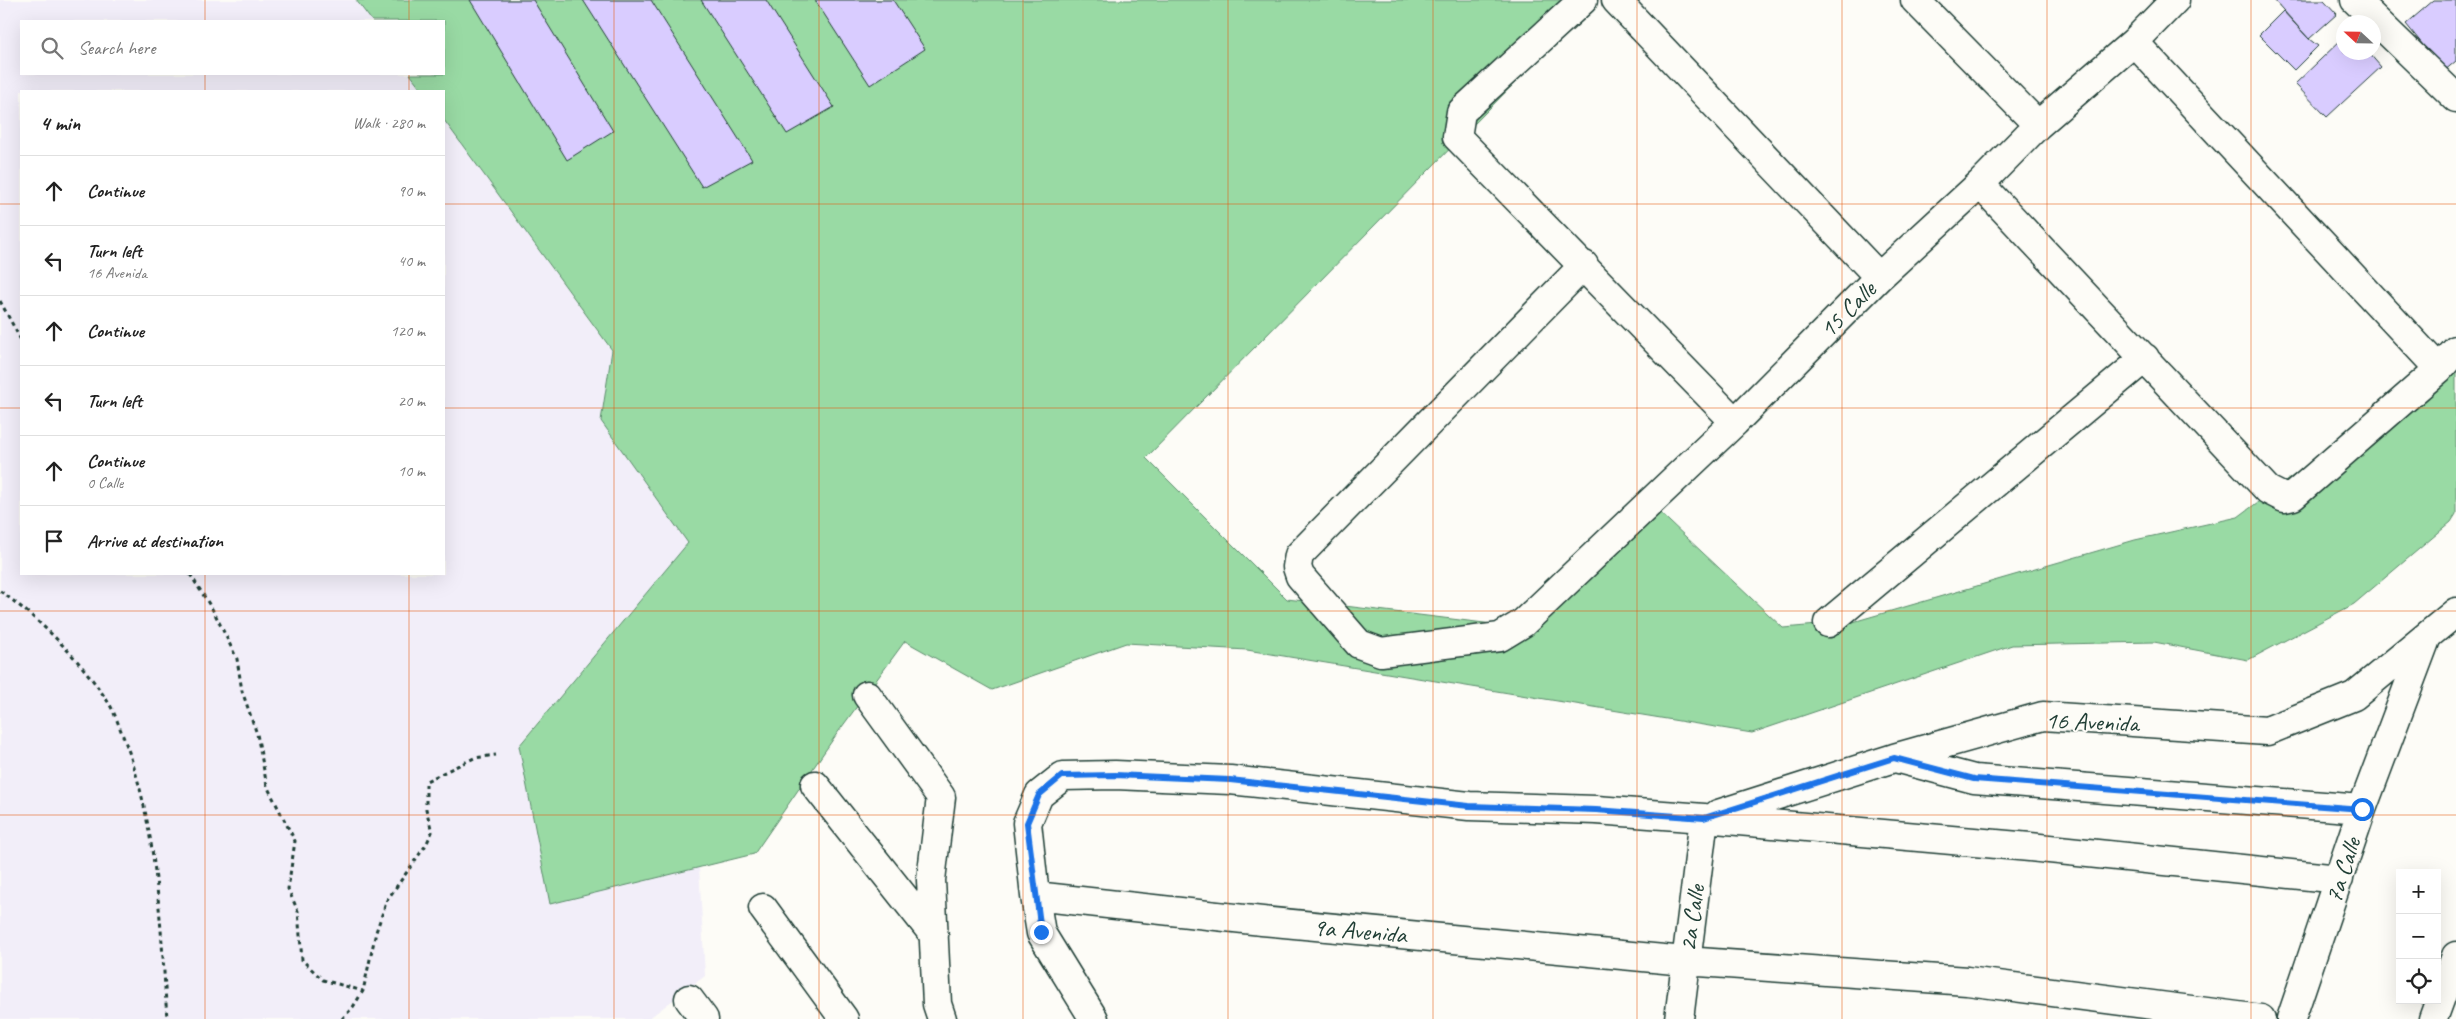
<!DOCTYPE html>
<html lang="en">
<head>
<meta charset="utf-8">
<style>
	:root { --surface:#fff; --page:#f2f2f2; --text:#222; --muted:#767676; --line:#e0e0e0 }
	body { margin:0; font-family:Caveat,sans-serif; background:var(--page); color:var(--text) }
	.controls { position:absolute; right:15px; bottom:15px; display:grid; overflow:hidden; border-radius:0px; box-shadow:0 5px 20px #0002 }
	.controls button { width:45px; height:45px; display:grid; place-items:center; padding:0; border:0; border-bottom:1px solid var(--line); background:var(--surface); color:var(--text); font:25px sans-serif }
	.compass { position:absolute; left:2336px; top:15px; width:45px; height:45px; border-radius:50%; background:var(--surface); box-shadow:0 5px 20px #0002; rotate:292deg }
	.stop { position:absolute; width:15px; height:15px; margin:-11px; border:4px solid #1a73e8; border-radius:50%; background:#fff }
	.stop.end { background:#1a73e8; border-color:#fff; box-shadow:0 1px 5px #0008 }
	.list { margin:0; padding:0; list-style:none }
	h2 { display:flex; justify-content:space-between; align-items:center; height:65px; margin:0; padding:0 20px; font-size:21px }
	h2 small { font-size:16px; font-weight:400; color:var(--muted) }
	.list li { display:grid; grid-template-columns:32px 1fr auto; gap:15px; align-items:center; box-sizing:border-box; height:70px; padding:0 20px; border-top:1px solid var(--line) }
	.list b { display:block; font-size:19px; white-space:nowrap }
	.list p { margin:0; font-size:16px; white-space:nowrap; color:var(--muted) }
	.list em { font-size:16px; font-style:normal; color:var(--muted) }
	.icon { flex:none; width:28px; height:28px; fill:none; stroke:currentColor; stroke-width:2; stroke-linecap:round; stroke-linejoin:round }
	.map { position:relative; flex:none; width:2456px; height:1019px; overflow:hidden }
	.search { position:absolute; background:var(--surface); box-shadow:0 5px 20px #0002; left:20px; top:20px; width:425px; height:55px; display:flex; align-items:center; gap:12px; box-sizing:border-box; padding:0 18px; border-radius:0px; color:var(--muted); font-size:19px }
	.panel { position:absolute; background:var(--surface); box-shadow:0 5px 20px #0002; left:20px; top:90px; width:425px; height:485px; border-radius:0px }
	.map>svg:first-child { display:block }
</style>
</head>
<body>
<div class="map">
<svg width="2456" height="1019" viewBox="0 0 2456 1019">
	<rect width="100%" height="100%" fill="#fdfcf7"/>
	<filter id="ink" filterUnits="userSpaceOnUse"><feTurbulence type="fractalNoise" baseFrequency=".02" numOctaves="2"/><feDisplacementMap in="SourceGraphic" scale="10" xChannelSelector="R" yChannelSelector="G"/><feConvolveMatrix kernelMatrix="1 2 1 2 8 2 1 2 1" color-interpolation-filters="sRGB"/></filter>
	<g filter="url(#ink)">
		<path fill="#f2eef9" d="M0 0H356L372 21H21V74H410L423 91H21V574H444V120L612 351 601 421 688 543 519 745 550 903 699 866 705 976 648 1019H0Z"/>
		<path fill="#99daa4" stroke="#5c8c6c" d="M356 0H1596L1146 458 1287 599 1534 629 1654 507 1783 628 1853 622 2135 540 2238 517 2456 354V514L2451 522 2354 604 2248 660 2154 642 2012 645 1752 733 1247 650 1126 643 992 690 905 641 836 735 754 854 550 904 519 746 688 543 601 421 612 350 444 120V91H423L410 74H444V21H372Z"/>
		<path fill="#d9ccff" stroke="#1f3d34" d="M470 0H533L613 131 567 160Z
			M583 0H651L752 160 702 187Z
			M701 0H766L834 107 787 134Z
			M815 0H893L925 49 870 85Z
			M2274 0H2324L2337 14 2309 39Z
			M2434 0H2456V61L2444 71 2406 24Z
			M2283 11 2309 39 2318 46 2294 70 2259 35Z
			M2344 37V52H2368L2381 67 2327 117 2295 84Z"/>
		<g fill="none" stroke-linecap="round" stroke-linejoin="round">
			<defs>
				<path id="minor" d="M1583 0 1461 112 1457 137 1735 422
					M1616 0 1879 277
					M1915 0 2038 125
					M2355 0 2456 98
					M2134 42 2439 369
					M1980 184 2268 490 2284 498 2293 496 2439 369 2456 350
					M1584 265 1299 555 1297 567 1300 576 1359 644 1381 652 1500 637 1523 623 1735 422 1879 277 1980 184 2038 125 2134 42 2175 0
					M1828 623 2145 358
					M867 695 941 797 931 880 937 1004 942 1019
					M1895 758 1974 779 2362 809
					M815 785 934 935
					M1718 814 1894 758 2043 716 2267 731 2354 696 2456 612
					M1035 896 1262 921 1685 961 1967 981 2261 1019
					M763 908 844 1019
					M689 999 704 1019
					M1094 1019 1041 933 1035 896 1027 823 1039 795 1063 776 1115 775 1230 780 1469 806 1596 810 1704 818 2030 847 2339 879
					M1679 1019 1704 818
					M2291 1019 2362 809 2426 639
					M2433 1019 2456 956"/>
			</defs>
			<use href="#minor" stroke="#1f3d34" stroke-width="31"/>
			<path stroke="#1f3d34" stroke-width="3" stroke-dasharray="4 4" stroke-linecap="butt" d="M0 301 21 340
				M190 574 214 612 237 659 242 691 257 734 267 786 295 841 288 889 298 911 302 960 323 980 363 991
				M0 591C42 621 82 661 110 705 115 714 119 726 123 736 157 821 161 928 167 1019
				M342 1019 353 1007 363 991 376 932 387 900 426 845 432 832 426 809V781L474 758 496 755"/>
			<use href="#minor" stroke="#fdfcf7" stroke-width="28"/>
		</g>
	</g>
	<g fill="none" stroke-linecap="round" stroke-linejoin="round" filter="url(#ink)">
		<path stroke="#1a73e8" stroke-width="6" d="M1041 932 1027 823 1039 795 1062 776 1115 775 1230 780 1469 806 1596 810 1704 818 1894 758 1974 779 2362 809"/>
	</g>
	<path fill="none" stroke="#e8590c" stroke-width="1" stroke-opacity="0.55" d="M205 0V21M409 0V21M614 0V1019M819 0V1019M1023 0V1019M1228 0V1019M1433 0V1019M1637 0V1019M1842 0V1019M2047 0V1019M2251 0V1019M205 74V91M409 74V91M0 204H21M444 204H2456M0 408H21M444 408H2456M205 574V1019M409 574V1019M0 611H2456M0 815H2456"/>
	<g text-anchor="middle" stroke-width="4" stroke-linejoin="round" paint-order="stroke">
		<g font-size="25" fill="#1f3d34" stroke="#fdfcf7">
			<text transform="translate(1847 309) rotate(-45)" y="9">15 Calle</text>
			<text transform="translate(2092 721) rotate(2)" y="9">16 Avenida</text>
			<text transform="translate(2342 870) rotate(-72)" y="9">7a Calle</text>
			<text transform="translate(1691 918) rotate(-82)" y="9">2a Calle</text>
			<text transform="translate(1360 930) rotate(5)" y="9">9a Avenida</text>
		</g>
	</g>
</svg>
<div class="controls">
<button>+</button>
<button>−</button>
<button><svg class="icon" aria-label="locate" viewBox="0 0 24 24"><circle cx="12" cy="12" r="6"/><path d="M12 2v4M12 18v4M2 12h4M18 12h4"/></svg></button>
</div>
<svg class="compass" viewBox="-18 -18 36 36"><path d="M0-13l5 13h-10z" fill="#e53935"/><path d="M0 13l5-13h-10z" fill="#767676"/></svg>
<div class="stop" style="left:2362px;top:809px"></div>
<div class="stop end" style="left:1041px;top:932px"></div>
<div class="search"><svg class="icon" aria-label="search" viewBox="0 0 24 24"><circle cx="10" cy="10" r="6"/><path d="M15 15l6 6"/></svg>Search here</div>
<section class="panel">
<h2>4 min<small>Walk · 280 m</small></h2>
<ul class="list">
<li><svg class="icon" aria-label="ahead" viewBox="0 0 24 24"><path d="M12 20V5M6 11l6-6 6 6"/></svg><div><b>Continue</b></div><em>90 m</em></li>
<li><svg class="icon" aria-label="left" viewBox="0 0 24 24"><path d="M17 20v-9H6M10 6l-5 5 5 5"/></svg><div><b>Turn left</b><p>16 Avenida</p></div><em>40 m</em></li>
<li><svg class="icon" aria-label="ahead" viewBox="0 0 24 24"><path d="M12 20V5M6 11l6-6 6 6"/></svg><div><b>Continue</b></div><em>120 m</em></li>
<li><svg class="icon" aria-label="left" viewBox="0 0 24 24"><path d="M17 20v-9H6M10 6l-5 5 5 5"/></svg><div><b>Turn left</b></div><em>20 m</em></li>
<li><svg class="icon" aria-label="ahead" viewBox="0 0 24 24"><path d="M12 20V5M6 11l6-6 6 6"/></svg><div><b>Continue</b><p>0 Calle</p></div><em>10 m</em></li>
<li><svg class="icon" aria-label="arrive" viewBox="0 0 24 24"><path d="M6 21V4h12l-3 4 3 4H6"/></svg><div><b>Arrive at destination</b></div></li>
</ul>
</section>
</div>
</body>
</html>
